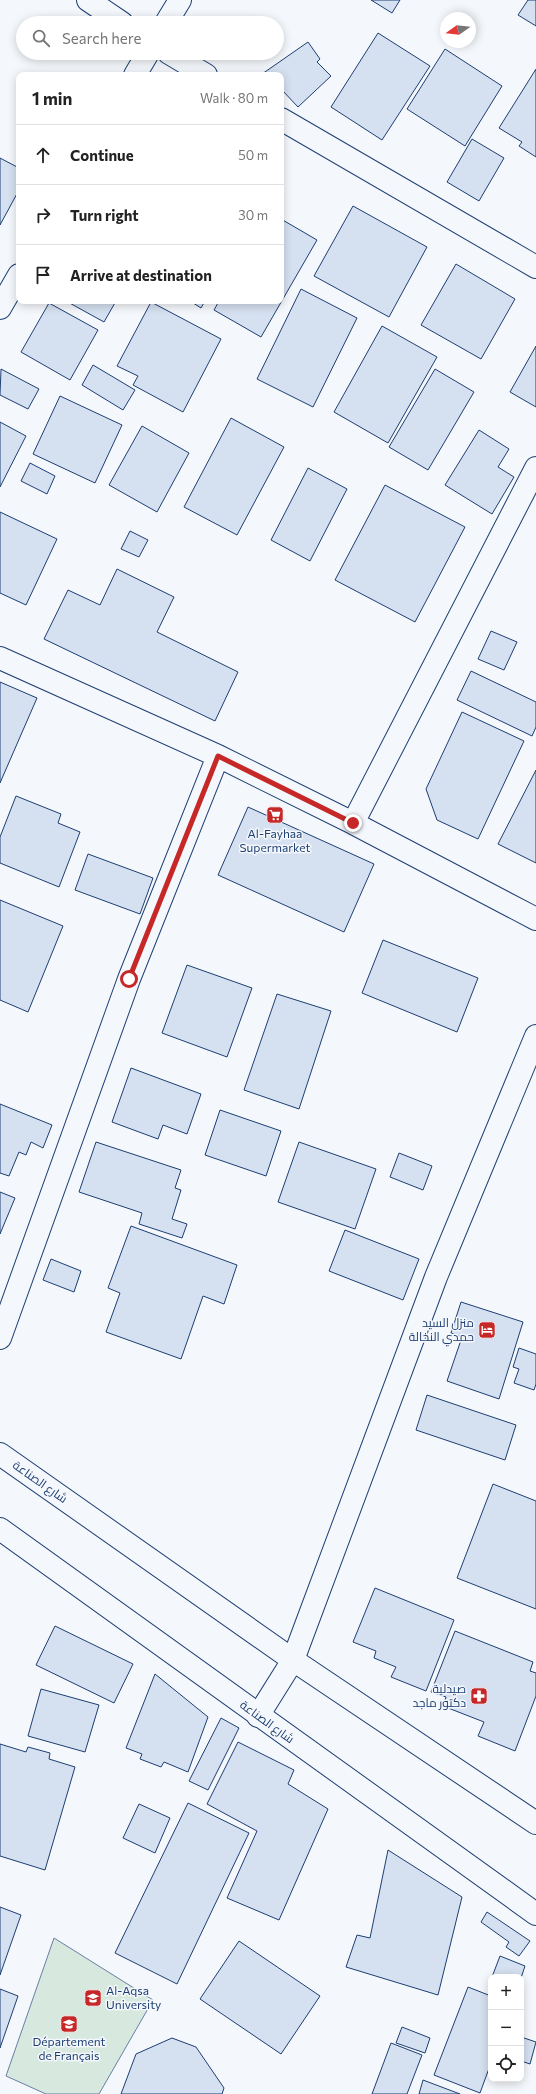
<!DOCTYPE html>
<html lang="en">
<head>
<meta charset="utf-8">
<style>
	:root { --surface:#fff; --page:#f2f2f2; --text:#222; --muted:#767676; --line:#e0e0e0 }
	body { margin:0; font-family:Commissioner,Cairo,sans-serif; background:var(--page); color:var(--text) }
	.controls { position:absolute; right:12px; bottom:12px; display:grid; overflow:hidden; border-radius:8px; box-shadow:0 2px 10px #0003 }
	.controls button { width:36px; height:36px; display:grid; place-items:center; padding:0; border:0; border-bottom:1px solid var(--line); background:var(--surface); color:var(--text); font:20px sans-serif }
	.compass { position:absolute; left:440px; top:12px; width:36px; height:36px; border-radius:50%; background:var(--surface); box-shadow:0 2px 10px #0003; rotate:255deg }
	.stop { position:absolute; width:12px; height:12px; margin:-9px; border:3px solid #c62828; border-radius:50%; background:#fff }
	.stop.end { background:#c62828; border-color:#fff; box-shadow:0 1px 4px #0008 }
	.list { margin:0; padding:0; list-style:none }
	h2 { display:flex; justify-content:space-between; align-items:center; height:52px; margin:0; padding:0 16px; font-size:17px }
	h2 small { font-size:13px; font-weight:400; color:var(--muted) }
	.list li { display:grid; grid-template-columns:26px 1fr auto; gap:12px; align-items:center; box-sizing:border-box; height:60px; padding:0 16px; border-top:1px solid var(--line) }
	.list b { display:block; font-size:15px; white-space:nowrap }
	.list em { font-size:13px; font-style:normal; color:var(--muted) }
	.icon { flex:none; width:22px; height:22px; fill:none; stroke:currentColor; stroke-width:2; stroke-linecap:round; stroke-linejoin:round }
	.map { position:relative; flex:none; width:536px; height:2094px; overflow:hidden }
	.search { position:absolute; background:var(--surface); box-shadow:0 2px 10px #0003; left:16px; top:16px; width:268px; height:44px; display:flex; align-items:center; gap:10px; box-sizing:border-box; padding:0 14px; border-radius:22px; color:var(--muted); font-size:15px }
	.panel { position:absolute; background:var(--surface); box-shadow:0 2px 10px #0003; left:16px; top:72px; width:268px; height:232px; border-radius:8px }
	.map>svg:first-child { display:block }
</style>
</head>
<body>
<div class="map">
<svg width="536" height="2094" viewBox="0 0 536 2094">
	<rect width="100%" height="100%" fill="#f4f7fb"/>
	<path fill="#d7e8df" stroke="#687fa3" d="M54 1938 153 2000 99 2094H46L6 2076Z"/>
	<path fill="#d5e0f0" stroke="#1d3f73" d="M371 0H400L392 13Z
		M528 0H536V26L518 15Z
		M378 33 430 66 382 140 331 107Z
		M308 42 320 59 317 62 331 76 298 107 281 89V75L262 74Z
		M445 49 502 86 465 146 407 109Z
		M536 69V157L519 146 522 142 499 128Z
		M472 139 504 158 479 201 447 182Z
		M0 158 19 168V190L0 225Z
		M353 206 427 247 389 317 314 276Z
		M281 219 317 240 261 337 214 310 219 301H281Z
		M456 264 515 299 481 359 421 325Z
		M301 289 357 318 313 407 257 379Z
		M66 301H116L104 322Z
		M190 301H205L201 308Z
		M151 302 221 339 183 412 133 385 138 376 117 366Z
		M49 303 98 330 70 380 21 352Z
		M382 326 437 357 388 443 334 412Z
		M536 346V407L510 392Z
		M93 365 135 390 123 410 82 385Z
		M1 369 39 389 28 409 0 395Z
		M435 369 474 392 428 470 389 447Z
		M60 396 122 425 95 483 33 454Z
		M231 418 284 447 237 535 184 507Z
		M0 422 26 436 0 487Z
		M142 426 189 453 157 512 109 485Z
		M479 430 509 449 498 467 514 477 492 514 445 485Z
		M30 463 55 476 47 494 21 481Z
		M308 468 347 489 310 561 271 540Z
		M385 485 465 527 415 622 335 580Z
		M0 512 57 539 26 605 0 593Z
		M130 531 148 540 139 557 121 549Z
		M117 569 174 597 157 632 238 672 215 721 44 639 68 590 100 605Z
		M491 631 517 642 504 670 478 659Z
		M471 671 536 702V727L532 736 457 700Z
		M0 682 37 698 0 783Z
		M462 712 524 741 478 839 437 820 426 789Z
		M536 770V863L498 844Z
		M16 796 61 814 58 823 80 832 59 887 0 863V837Z
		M248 807 374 864 344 932 218 875Z
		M88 854 153 878 140 914 75 890Z
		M0 900 63 926 28 1012 0 1000Z
		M383 940 478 978 457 1032 362 993Z
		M187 965 252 988 227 1057 162 1033Z
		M277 994 331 1011 299 1109 244 1090Z
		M131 1068 201 1094 187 1134 163 1125 158 1139 112 1122Z
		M0 1104 52 1125 43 1148 31 1142 26 1155 19 1152 9 1176 0 1173Z
		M220 1110 281 1131 266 1176 205 1155Z
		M96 1142 181 1170 175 1188 181 1190 172 1219 187 1224 182 1238 139 1224 142 1213 79 1192Z
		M299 1142 376 1169 355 1229 278 1202Z
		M399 1153 432 1166 423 1190 390 1177Z
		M0 1192 15 1198 0 1234Z
		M131 1226 237 1265 224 1304 203 1296 181 1359 106 1332 120 1293 108 1288Z
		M345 1230 419 1259 403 1300 329 1271Z
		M51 1259 81 1271 74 1292 43 1280Z
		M461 1302 523 1322 499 1399 447 1381 462 1337 451 1333Z
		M519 1348 536 1354V1384L534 1390 514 1383 519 1369 513 1367Z
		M427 1395 516 1425 505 1460 416 1430Z
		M493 1484 536 1501V1609L457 1578Z
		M375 1588 454 1620 426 1691 391 1677 396 1667 374 1658 376 1651 353 1642Z
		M55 1626 133 1664 114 1703 36 1665Z
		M455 1631 533 1662 530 1671 536 1673V1696L515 1751 478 1736 484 1722 443 1706 446 1697 431 1692Z
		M155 1674 208 1717 188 1772 164 1762 161 1767 140 1759 142 1754 126 1748Z
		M41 1689 99 1705 85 1752 28 1736Z
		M221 1718 239 1728 208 1790 189 1781Z
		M238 1742 294 1770 288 1784 328 1809 279 1920 227 1898 257 1831 207 1804Z
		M0 1744 26 1752 28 1747 50 1753 49 1759 75 1767 45 1870 0 1856Z
		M188 1803 249 1833 177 1984 115 1953Z
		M139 1804 170 1818 155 1853 123 1838Z
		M388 1850 462 1897 438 1995 346 1967 357 1935 370 1938Z
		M0 1907 21 1915 0 1975Z
		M487 1912 530 1941 519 1956 506 1947 509 1942 481 1922Z
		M239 1941 320 1996 281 2054 200 1999Z
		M500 1956 525 1966 521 1978 492 1977Z
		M468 1987 491 1996V2063L480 2093 434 2075Z
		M0 1989 18 1996 0 2048Z
		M402 2027 430 2038 425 2053 396 2043Z
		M521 2037 536 2042 530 2064 521 2061Z
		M172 2038 196 2047 224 2088 222 2094H121L136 2054Z
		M391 2043 422 2055 407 2094H372Z
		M423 2080 460 2094H419Z"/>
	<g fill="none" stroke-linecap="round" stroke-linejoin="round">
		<defs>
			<path id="minor" d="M88 0 122 23
				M166 23 180 0
				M169 53 206 75
				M135 75 148 53
				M281 119 536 267
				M0 308 19 275
				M0 658 218 756 353 823 536 919
				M353 823 536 468
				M0 1338 129 979 218 756
				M258 1716 293 1660 436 1277 536 1036"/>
			<path id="major" d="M0 1454 293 1660 536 1823
				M0 1529 536 1914"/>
		</defs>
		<use href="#minor" stroke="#1d3f73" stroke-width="24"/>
		<use href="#major" stroke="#1d3f73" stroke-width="24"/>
		<use href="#minor" stroke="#f4f7fb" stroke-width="22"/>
		<use href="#major" stroke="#f4f7fb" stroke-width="22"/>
	</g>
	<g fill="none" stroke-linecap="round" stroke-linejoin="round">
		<path stroke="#c62828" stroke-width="5" d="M129 979 218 756 353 823"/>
	</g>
	<defs>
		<symbol id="supermarket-square" viewBox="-11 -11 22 22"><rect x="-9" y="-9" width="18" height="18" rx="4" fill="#c62828" stroke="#f4f7fb"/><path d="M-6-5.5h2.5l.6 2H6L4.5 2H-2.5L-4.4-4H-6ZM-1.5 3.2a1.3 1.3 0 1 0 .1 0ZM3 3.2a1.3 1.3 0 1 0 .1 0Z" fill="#fff"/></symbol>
		<symbol id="hotel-square" viewBox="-11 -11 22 22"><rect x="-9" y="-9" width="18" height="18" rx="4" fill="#c62828" stroke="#f4f7fb"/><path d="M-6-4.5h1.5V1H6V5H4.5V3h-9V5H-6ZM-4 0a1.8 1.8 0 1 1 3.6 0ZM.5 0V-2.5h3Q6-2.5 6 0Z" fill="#fff"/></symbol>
		<symbol id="pharmacy-square" viewBox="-11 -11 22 22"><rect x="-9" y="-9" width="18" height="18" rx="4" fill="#c62828" stroke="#f4f7fb"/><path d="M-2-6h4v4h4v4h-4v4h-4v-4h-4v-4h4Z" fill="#fff"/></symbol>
		<symbol id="university-square" viewBox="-11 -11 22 22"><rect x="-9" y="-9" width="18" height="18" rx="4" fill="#c62828" stroke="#f4f7fb"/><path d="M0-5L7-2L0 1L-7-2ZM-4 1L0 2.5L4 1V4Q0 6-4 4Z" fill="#fff"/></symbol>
	</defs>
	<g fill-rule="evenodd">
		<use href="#supermarket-square" x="265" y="805" width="20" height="20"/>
		<use href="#hotel-square" x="477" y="1320" width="20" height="20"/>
		<use href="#pharmacy-square" x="469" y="1686" width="20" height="20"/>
		<use href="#university-square" x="83" y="1988" width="20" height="20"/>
		<use href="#university-square" x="59" y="2014" width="20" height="20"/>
	</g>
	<g text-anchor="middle" stroke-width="3" stroke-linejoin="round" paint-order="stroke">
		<g font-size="12" fill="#1d3f73" stroke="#f4f7fb">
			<text x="275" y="838">Al-Fayhaa<tspan x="275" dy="14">Supermarket</tspan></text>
			<text x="474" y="1327" text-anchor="end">منزل السيد<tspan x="474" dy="14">حمدي النخالة</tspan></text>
			<text x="466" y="1693" text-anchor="end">صيدلية<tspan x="466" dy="14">دكتور ماجد</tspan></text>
			<text x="106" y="1995" text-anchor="start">Al-Aqsa<tspan x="106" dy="14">University</tspan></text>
			<text x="69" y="2046">Département<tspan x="69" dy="14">de Français</tspan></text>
		</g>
		<g font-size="12" fill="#1d3f73" stroke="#f4f7fb">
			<text transform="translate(40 1482) rotate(35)" y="4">شارع الصناعة</text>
			<text transform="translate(267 1722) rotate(36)" y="4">شارع الصناعة</text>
		</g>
	</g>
</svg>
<div class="controls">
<button>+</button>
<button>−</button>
<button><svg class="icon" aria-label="locate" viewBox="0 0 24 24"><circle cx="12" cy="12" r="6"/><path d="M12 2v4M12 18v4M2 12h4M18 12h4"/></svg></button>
</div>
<svg class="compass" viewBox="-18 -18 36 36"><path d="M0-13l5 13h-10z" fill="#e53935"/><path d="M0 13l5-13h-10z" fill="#767676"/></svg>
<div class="stop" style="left:129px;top:979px"></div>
<div class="stop end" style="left:353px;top:823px"></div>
<div class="search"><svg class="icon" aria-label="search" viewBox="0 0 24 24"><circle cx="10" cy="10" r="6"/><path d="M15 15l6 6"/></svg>Search here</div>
<section class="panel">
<h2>1 min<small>Walk · 80 m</small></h2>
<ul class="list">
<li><svg class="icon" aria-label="ahead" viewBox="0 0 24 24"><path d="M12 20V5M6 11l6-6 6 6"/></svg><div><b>Continue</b></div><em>50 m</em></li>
<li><svg class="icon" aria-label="right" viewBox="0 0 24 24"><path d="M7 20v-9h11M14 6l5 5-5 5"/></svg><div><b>Turn right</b></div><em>30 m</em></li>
<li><svg class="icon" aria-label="arrive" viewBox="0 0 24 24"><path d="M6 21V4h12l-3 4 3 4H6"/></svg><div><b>Arrive at destination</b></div></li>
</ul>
</section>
</div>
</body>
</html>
